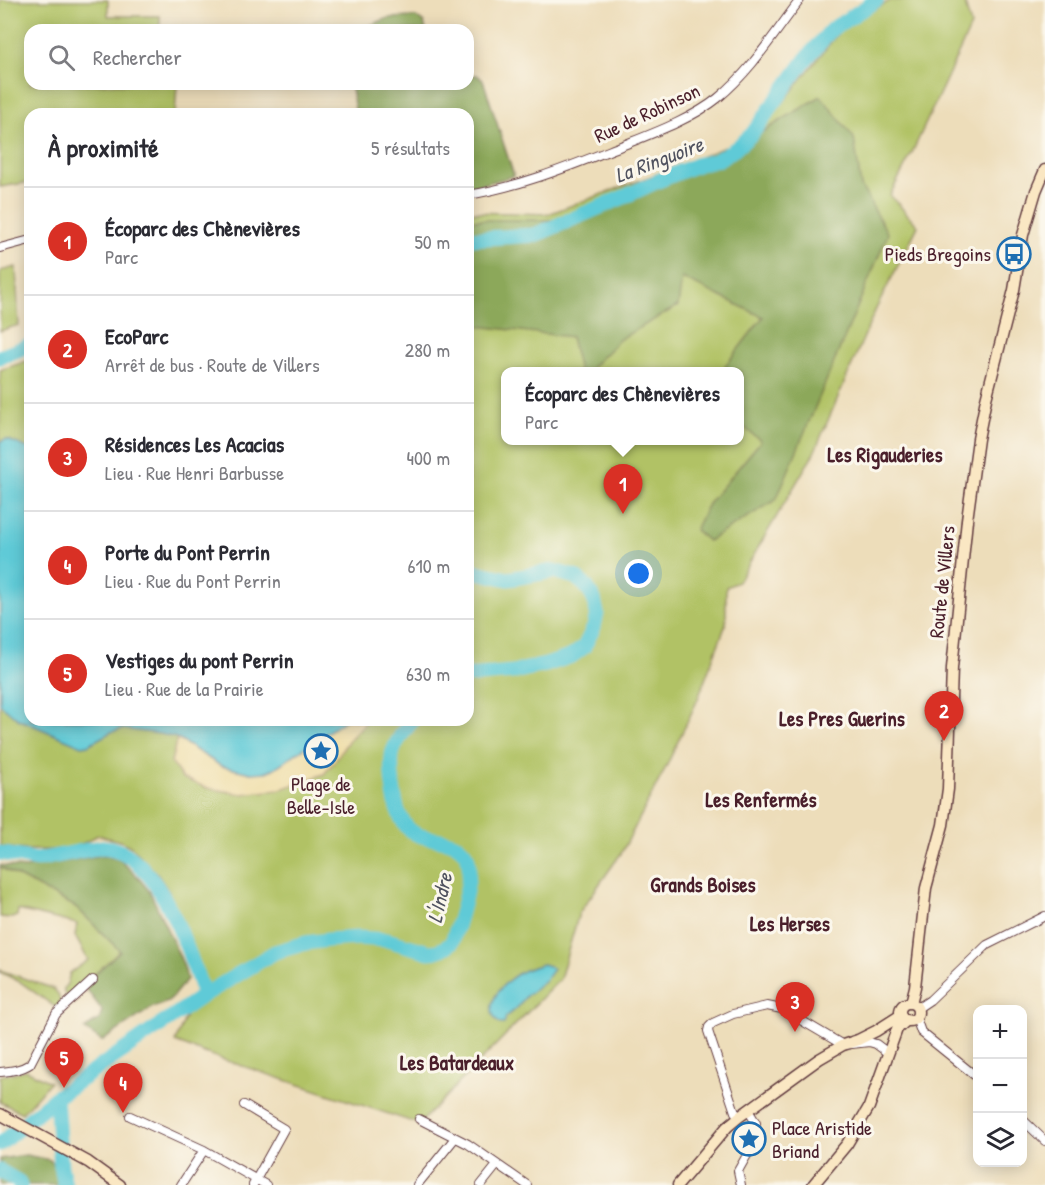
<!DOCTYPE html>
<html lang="fr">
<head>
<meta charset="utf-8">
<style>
	:root { --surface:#fff; --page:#f7f7f7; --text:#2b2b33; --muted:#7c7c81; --line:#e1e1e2; --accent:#d93025 }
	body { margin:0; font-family:"Patrick Hand",sans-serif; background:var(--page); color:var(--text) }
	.controls { position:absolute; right:18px; bottom:18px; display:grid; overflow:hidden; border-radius:12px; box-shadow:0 3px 15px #0003 }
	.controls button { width:54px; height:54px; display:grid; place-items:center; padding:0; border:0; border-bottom:2px solid var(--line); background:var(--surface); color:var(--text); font:30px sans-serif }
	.you { position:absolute; left:639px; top:574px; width:21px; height:21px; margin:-15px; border:4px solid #fff; border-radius:50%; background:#1a73e8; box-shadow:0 0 0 9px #1a73e833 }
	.badge { display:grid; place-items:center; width:39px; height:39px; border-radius:50%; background:var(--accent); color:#fff; font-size:20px; font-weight:700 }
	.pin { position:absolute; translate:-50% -50px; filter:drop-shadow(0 2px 3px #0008) }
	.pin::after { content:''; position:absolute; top:32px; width:21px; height:18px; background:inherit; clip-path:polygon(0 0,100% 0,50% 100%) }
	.popup { position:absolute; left:501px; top:367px; width:243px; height:78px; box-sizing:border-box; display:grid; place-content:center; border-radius:12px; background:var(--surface); filter:drop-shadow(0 2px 4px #0005); font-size:20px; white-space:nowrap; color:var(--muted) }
	.popup b { font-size:22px; color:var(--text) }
	.popup::after { content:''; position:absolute; left:50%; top:100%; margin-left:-12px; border:12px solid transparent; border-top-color:var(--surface) }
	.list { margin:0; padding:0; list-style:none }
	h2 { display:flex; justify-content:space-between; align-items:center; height:78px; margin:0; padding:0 24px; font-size:26px }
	h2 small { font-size:20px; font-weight:400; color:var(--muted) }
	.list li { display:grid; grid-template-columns:39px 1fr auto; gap:18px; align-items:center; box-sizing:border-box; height:108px; padding:0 24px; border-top:2px solid var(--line) }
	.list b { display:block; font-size:22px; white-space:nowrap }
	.list p { margin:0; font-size:20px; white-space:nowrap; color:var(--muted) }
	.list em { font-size:20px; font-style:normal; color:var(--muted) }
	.icon { flex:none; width:33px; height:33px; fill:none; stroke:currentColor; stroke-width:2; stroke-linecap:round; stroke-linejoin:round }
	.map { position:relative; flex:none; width:1045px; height:1185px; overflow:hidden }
	.search { position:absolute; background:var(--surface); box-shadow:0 3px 15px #0003; left:24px; top:24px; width:450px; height:66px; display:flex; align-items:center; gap:15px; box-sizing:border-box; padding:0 21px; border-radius:18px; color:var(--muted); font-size:22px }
	.panel { position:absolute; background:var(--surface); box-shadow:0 3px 15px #0003; left:24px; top:108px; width:450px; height:618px; border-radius:18px }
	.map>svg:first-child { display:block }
</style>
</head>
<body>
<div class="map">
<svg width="1045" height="1185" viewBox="0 0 1045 1185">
	<rect width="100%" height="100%" fill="#fbf7ec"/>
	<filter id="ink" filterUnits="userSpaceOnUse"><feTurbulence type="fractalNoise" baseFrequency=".0167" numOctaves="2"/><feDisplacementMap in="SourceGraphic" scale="12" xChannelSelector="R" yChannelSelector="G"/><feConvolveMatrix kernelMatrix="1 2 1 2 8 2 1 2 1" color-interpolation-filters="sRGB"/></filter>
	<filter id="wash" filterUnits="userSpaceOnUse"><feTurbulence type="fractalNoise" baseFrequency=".008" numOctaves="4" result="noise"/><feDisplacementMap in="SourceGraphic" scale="24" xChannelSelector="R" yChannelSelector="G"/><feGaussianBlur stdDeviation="1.35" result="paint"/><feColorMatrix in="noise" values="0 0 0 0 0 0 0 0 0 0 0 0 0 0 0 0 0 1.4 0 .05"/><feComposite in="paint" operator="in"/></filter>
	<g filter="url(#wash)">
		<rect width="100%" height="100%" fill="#edddba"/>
		<path fill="#b1c265" stroke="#7e7048" stroke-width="1.5" fill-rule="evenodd" d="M0 0H108V16H160V30H30V84H177L175 114H30V182L0 187Z
			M891 0H964L971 26 912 153 890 195 918 226 876 309 814 453 738 582 726 587V624L697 701 665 769 622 852 579 913 560 979 419 1124 221 1059 175 1042 203 975 199 971 189 952 169 892 158 875 133 848 123 842 98 835C91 839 84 844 76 846 52 852 24 851 0 846V370L30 360V720H468V212L548 214 660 173 758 134 842 28ZM506 372H740V440H506Z
			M16 267 19 325 0 331V271Z
			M0 867 76 907 120 951 68 998 64 993V988L67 984 70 973 88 960 75 936 77 924 18 910 17 916 12 918 0 917Z
			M0 970 54 989 58 994 62 1006 58 1009 20 982 0 972Z
			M26 1070 50 1082 22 1113 0 1102V1076Z"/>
		<path fill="#8ca85a" stroke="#6b6442" stroke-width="1.5" d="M416 17 424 23 426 30H359L388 18Z
			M468 75H477L483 80 514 176 468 188V114H356L350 84H468Z
			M821 96 854 138 861 186 888 234 776 500 708 541 695 530 708 504 761 441 740 424V372L726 371 725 366 763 317 682 278 678 306 620 339 588 371H579L571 337 469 325 468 220H580L754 137Z
			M104 855 120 860 137 876 150 892 183 964 187 979 168 1002 153 1007 102 1041 84 1029 100 1019 102 1010 83 985 120 951 76 907 0 867V865L25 868Z
			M26 1155 50 1160 70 1181 72 1185H0V1159Z"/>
		<path fill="#eeda9e" stroke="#9c7c64" stroke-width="1.5" d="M345 720H367L365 723 348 741 335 761 324 774 278 790 242 794 207 788 182 778 171 762 177 738 221 766 251 773 273 769Z"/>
		<path fill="#5ecad7" stroke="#547481" stroke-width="1.5" d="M6 439 30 449V720H345L273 769 266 772 251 773 221 766 177 738 161 734 122 729 111 732 88 745 82 746 18 719 0 704V442Z
			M543 964 549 966 553 969 546 979 531 993 527 995 517 1008 506 1017 504 1024H500C478 1005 506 979 525 970 530 968 537 966 543 964Z"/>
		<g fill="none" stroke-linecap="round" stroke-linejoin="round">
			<path stroke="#5ecad7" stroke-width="15" d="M468 239 535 235 626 196 658 181 699 164 717 160 735 149 752 134 805 60 832 29 877 0
				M0 357 30 345
				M468 570 508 579 554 571 575 577 586 586 594 599 597 613 594 627 584 647 572 656 546 665 513 672 468 676
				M0 853 37 860 102 847C158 849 188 951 204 995
				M56 1097 61 1167 65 1185
				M0 1144 56 1097 204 995 275 952 306 943 328 940 358 938 387 940 429 952C438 952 445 949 452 942 458 924 475 872 467 856 456 835 432 843 414 833 407 829 401 819 398 811 394 798 389 764 393 751 397 739 405 730 413 720
				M0 1171 19 1182 20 1185"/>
		</g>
	</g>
	<g filter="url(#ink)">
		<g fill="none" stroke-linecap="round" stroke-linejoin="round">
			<defs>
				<path id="street" d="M468 195C519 187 568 167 616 148 648 135 691 120 718 98 751 71 774 34 800 0
					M0 248 30 240
					M918 1008 930 1000 987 945 1045 916
					M916 1018 921 1032 978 1078
					M0 1072C10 1071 21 1070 30 1064L56 1014 93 980
					M244 1105 284 1129 253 1185
					M130 1116 204 1150 266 1185
					M739 1117 735 1112 708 1031 709 1027 713 1023 733 1014 767 1006 782 1009 843 1045 869 1042 876 1044 888 1053
					M419 1119 468 1144 527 1185
					M1022 1119 1045 1141
					M181 1185 204 1150
					M417 1185 455 1138
					M481 1185 497 1165
					M741 1185 738 1171 751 1148 756 1123 748 1110"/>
				<path id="secondary" d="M911 1003 915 987 926 888 943 825 948 789 952 668 967 520 978 439 986 399 1014 290 1023 235 1036 191 1045 170
					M900 1012a9 9 0 1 1 18 0a9 9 0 1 1-18 0Z
					M0 1114 88 1162 120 1185
					M678 1185 727 1127 739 1117 819 1059 843 1045 858 1040 876 1031 901 1015
					M813 1185 847 1144 869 1107 897 1029 907 1020"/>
			</defs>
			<use href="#street" stroke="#623c40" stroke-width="10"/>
			<use href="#secondary" stroke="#623c40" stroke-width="13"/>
			<use href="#street" stroke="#fff" stroke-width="8"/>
			<use href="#secondary" stroke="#fae7c3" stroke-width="10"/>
		</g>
	</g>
	<defs>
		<symbol id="bus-ring" viewBox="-11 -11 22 22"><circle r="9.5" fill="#fbf7ec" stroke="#1f6fb2" stroke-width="1.5"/><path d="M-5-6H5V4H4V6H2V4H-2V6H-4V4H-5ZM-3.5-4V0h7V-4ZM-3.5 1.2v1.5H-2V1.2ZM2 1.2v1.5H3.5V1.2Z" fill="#1f6fb2"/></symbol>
		<symbol id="sight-ring" viewBox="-11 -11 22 22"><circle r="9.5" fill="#fbf7ec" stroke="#1f6fb2" stroke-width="1.5"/><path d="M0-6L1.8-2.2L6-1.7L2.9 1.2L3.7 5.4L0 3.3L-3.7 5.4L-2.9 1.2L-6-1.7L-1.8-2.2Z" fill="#1f6fb2"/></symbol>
	</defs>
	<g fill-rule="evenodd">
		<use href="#bus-ring" x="995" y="235" width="38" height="38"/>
		<use href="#sight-ring" x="302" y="732" width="38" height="38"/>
		<use href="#sight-ring" x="730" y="1120" width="38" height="38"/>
	</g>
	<g text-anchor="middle" stroke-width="6" stroke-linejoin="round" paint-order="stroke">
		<g font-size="20" fill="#4a1f2b" stroke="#fbf7ec">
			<text transform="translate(647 113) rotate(-25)" y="7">Rue de Robinson</text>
			<text transform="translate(942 582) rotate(-84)" y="7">Route de Villers</text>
		</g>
		<g font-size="20" fill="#4a1f2b" stroke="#fbf7ec" text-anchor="end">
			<text x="991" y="261">Pieds Bregoins</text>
			<text x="321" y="791" text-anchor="middle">Plage de<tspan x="321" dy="23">Belle-Isle</tspan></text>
			<text x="772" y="1135" text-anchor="start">Place Aristide<tspan x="772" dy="23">Briand</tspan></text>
		</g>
		<g font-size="21" font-style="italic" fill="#50525f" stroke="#fbf7ec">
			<text transform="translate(659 160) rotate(-21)" y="7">La Ringuoire</text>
			<text transform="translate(440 898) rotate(-77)" y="7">L'Indre</text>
		</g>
		<g font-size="21" font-weight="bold" fill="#4a1f2b" stroke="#fbf7ec">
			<text x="885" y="462">Les Rigauderies</text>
			<text x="842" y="726">Les Pres Guerins</text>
			<text x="761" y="807">Les Renfermés</text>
			<text x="703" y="892">Grands Boises</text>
			<text x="790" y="931">Les Herses</text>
			<text x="457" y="1070">Les Batardeaux</text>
		</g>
	</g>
</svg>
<div class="controls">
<button>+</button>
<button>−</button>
<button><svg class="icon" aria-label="layers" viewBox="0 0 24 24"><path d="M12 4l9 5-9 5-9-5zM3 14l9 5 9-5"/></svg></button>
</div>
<div class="you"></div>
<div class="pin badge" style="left:623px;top:514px">1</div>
<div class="popup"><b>Écoparc des Chènevières</b>Parc</div>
<div class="pin badge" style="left:944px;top:741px">2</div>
<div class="pin badge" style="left:795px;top:1032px">3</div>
<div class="pin badge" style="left:123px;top:1113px">4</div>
<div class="pin badge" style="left:64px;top:1088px">5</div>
<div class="search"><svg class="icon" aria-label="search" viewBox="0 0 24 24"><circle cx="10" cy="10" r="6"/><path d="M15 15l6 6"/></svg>Rechercher</div>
<section class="panel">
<h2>À proximité<small>5 résultats</small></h2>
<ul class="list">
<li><span class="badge">1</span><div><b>Écoparc des Chènevières</b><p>Parc</p></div><em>50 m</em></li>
<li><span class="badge">2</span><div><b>EcoParc</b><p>Arrêt de bus · Route de Villers</p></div><em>280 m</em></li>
<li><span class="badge">3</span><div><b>Résidences Les Acacias</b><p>Lieu · Rue Henri Barbusse</p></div><em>400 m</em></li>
<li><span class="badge">4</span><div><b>Porte du Pont Perrin</b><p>Lieu · Rue du Pont Perrin</p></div><em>610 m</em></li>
<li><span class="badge">5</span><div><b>Vestiges du pont Perrin</b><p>Lieu · Rue de la Prairie</p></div><em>630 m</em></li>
</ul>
</section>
</div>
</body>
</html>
